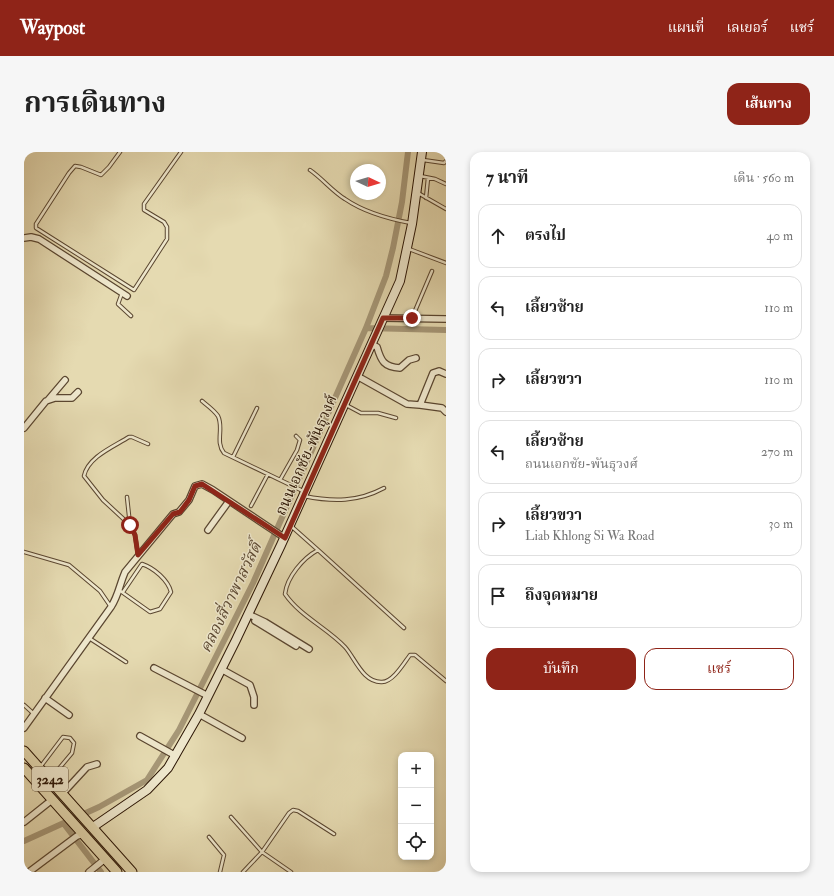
<!DOCTYPE html>
<html lang="th">
<head>
<meta charset="utf-8">
<style>
	:root { --surface:#fff; --page:#f6f6f6; --text:#222; --muted:#767676; --line:#e0e0e0; --accent:#8f2418 }
	body { margin:0; font-family:"IM FELL Double Pica","Noto Serif Thai",serif; background:var(--page); color:var(--text) }
	.controls { position:absolute; right:12px; bottom:12px; display:grid; overflow:hidden; border-radius:8px; box-shadow:0 2px 6px #0003 }
	.controls button { width:36px; height:36px; display:grid; place-items:center; padding:0; border:0; border-bottom:1px solid var(--line); background:var(--surface); color:var(--text); font:20px sans-serif }
	.compass { position:absolute; left:326px; top:12px; width:36px; height:36px; border-radius:50%; background:var(--surface); box-shadow:0 2px 6px #0003; rotate:94deg }
	.stop { position:absolute; width:12px; height:12px; margin:-9px; border:3px solid #8f2418; border-radius:50%; background:#fff }
	.stop.end { background:#8f2418; border-color:#fff; box-shadow:0 1px 4px #0008 }
	.list { margin:0; padding:0; list-style:none }
	h2 { display:flex; justify-content:space-between; align-items:center; height:52px; margin:0; padding:0 16px; font-size:17px }
	h2 small { font-size:13px; font-weight:400; color:var(--muted) }
	.list li { display:grid; grid-template-columns:26px 1fr auto; gap:12px; align-items:center; box-sizing:border-box; height:64px; margin:0 8px 8px; padding:0 8px; border:1px solid var(--line); border-radius:12px }
	.list b { display:block; font-size:15px; white-space:nowrap }
	.list p { margin:0; font-size:13px; white-space:nowrap; color:var(--muted) }
	.list em { font-size:13px; font-style:normal; color:var(--muted) }
	.actions { display:flex; gap:8px; padding:12px 16px }
	.actions a { flex:1; padding:9px 0; border:1px solid var(--accent); border-radius:12px; text-align:center; font-size:14px; color:var(--accent) }
	.actions .main { background:var(--accent); color:#fff }
	.icon { flex:none; width:22px; height:22px; fill:none; stroke:currentColor; stroke-width:2; stroke-linecap:round; stroke-linejoin:round }
	.map { position:relative; flex:none; width:422px; height:720px; overflow:hidden; border-radius:12px }
	header { display:flex; align-items:center; gap:24px; box-sizing:border-box; height:56px; padding:0 20px; background:var(--accent); color:#fff }
	header strong { font-size:19px }
	nav { display:flex; gap:22px; margin-inline-start:auto; font-size:14px }
	.intro { display:flex; align-items:center; justify-content:space-between; box-sizing:border-box; height:96px; padding:0 24px }
	h1 { margin:0; font-size:28px }
	.button { padding:10px 18px; border-radius:12px; background:var(--accent); color:#fff; font-size:14px; font-weight:700 }
	main { display:flex; gap:24px; padding:0 24px }
	aside { flex:1; background:var(--surface); border-radius:12px; box-shadow:0 2px 6px #0003 }
	.map>svg:first-child { display:block }
</style>
</head>
<body>
<header>
<strong>Waypost</strong>
<nav><a>แผนที่</a><a>เลเยอร์</a><a>แชร์</a></nav>
</header>
<div class="intro"><h1>การเดินทาง</h1><a class="button">เส้นทาง</a></div>
<main>
<div class="map">
<svg width="422" height="720" viewBox="0 0 422 720">
	<rect width="100%" height="100%" fill="#e5dab1"/>
	<filter id="stains"><feTurbulence type="fractalNoise" baseFrequency=".005" numOctaves="4"/><feColorMatrix values="0 0 0 0 .2 0 0 0 0 .09 0 0 0 0 .02 0 0 0 .5 -.17"/></filter>
	<radialGradient id="worn" r=".72"><stop offset=".6" stop-color="#630" stop-opacity="0"/><stop offset="1" stop-color="#630" stop-opacity=".3"/></radialGradient>
	<g fill="none" stroke-linecap="round" stroke-linejoin="round">
		<path stroke="#a69777" stroke-width="6" d="M342 176 422 178
			M40 672 77 720
			M0 689 75 655 123 628 155 578 229 431 342 176 362 124 369 96 378 50 384 0"/>
		<defs>
			<path id="lane" d="M96 0 85 15 77 23 57 15 51 14 45 21 12 72V76L110 138 143 87V75L140 70 120 58V52L157 0
				M399 8 420 11 422 9
				M286 18C299 27 308 39 321 47 340 60 365 67 387 71
				M396 24 411 27 422 32
				M394 41 422 57
				M402 46 404 26
				M385 97 422 111
				M98 141 94 152 107 164
				M388 166 408 119
				M178 249C183 253 191 259 194 264 200 276 191 290 200 301L279 339
				M322 253 337 261H354L372 266
				M209 305 233 256
				M256 328 273 298 276 288 272 284
				M280 344C309 350 334 350 360 336
				M103 345 106 373 111 383 114 403
				M227 354 244 322
				M106 373 79 348 60 324C64 305 89 295 105 285H108L124 292
				M267 374 294 398C279 406 263 425 261 442 276 464 303 476 321 495 331 506 339 531 358 530 369 530 380 511 386 503H391L422 529
				M294 398 380 476
				M0 400 45 413 76 439 87 455
				M95 438 126 460 136 457 147 440C144 428 130 416 118 412L99 440
				M65 486 102 510
				M0 553 10 562
				M17 614 39 585 46 586 50 591 48 601 27 626
				M207 665 238 700 267 720
				M185 685 200 703 196 720
				M219 720 238 700 265 661 269 658 274 659 310 682"/>
			<path id="street" d="M0 86 7 85 15 87 103 144
				M359 166 422 167
				M347 192 353 195C357 209 360 215 376 216L385 208 392 206
				M333 224 383 252 396 253 409 221 415 219 422 222
				M24 248 41 228
				M396 253 418 256 422 260
				M0 276 22 249 31 246H48L54 240
				M184 378 205 349
				M224 462 241 470 285 497
				M231 469 272 494
				M130 516 184 544
				M197 517 226 533 230 545V553
				M21 546 45 563
				M175 562 218 586
				M0 576 87 455C95 442 95 434 101 420L149 362 155 360 165 348 171 334 178 332 189 338 261 386
				M116 584 152 604
				M39 641 63 615 73 612
				M0 670 29 647
				M5 720 53 684 60 682
				M65 720 81 707"/>
			<path id="secondary" d="M69 675 123 638 144 616 175 562 212 488 257 393 376 129 388 72 398 0"/>
			<path id="primary" d="M0 599 108 720
				M0 616 93 720"/>
		</defs>
		<use href="#lane" stroke="#5a4630" stroke-width="4.5"/>
		<use href="#street" stroke="#5a4630" stroke-width="8"/>
		<use href="#secondary" stroke="#2b1505" stroke-width="10"/>
		<use href="#primary" stroke="#2b1505" stroke-width="11"/>
		<use href="#lane" stroke="#eee7cc" stroke-width="2.5"/>
		<use href="#street" stroke="#eee7cc" stroke-width="5.5"/>
		<use href="#secondary" stroke="#eee7cc" stroke-width="8"/>
		<use href="#primary" stroke="#e5dab1" stroke-width="9"/>
	</g>
	<g fill="none" stroke-linecap="round" stroke-linejoin="round">
		<path stroke="#8f2418" stroke-width="5" d="M106 373 111 383 114 403 149 362 156 360 165 348 171 334 178 332 261 386 359 166H388"/>
	</g>
	<g text-anchor="middle" stroke-width="3" stroke-linejoin="round" paint-order="stroke">
		<rect fill="#eee7cc" stroke="#665441" stroke-width="1" x="8" y="615" width="36" height="24" rx="3"/>
		<g font-size="14" font-weight="bold" fill="#2b1505">
			<text x="26" y="632">3242</text>
		</g>
		<g font-size="15" fill="#2b1505" stroke="#eee7cc">
			<text transform="translate(282 303) rotate(-66)" y="5">ถนนเอกชัย-พันธุวงศ์</text>
		</g>
		<g font-size="16" font-style="italic" fill="#5c4933" stroke="#eee7cc">
			<text transform="translate(206 445) rotate(-64)" y="6">คลองสี่วาพาสวัสดิ์</text>
		</g>
	</g>
	<rect width="100%" height="100%" filter="url(#stains)"/>
	<rect width="100%" height="100%" fill="url(#worn)"/>
</svg>
<div class="controls">
<button>+</button>
<button>−</button>
<button><svg class="icon" aria-label="locate" viewBox="0 0 24 24"><circle cx="12" cy="12" r="6"/><path d="M12 2v4M12 18v4M2 12h4M18 12h4"/></svg></button>
</div>
<svg class="compass" viewBox="-18 -18 36 36"><path d="M0-13l5 13h-10z" fill="#e53935"/><path d="M0 13l5-13h-10z" fill="#767676"/></svg>
<div class="stop" style="left:106px;top:373px"></div>
<div class="stop end" style="left:388px;top:166px"></div>
</div>
<aside>
<h2>7 นาที<small>เดิน · 560 m</small></h2>
<ul class="list">
<li><svg class="icon" aria-label="ahead" viewBox="0 0 24 24"><path d="M12 20V5M6 11l6-6 6 6"/></svg><div><b>ตรงไป</b></div><em>40 m</em></li>
<li><svg class="icon" aria-label="left" viewBox="0 0 24 24"><path d="M17 20v-9H6M10 6l-5 5 5 5"/></svg><div><b>เลี้ยวซ้าย</b></div><em>110 m</em></li>
<li><svg class="icon" aria-label="right" viewBox="0 0 24 24"><path d="M7 20v-9h11M14 6l5 5-5 5"/></svg><div><b>เลี้ยวขวา</b></div><em>110 m</em></li>
<li><svg class="icon" aria-label="left" viewBox="0 0 24 24"><path d="M17 20v-9H6M10 6l-5 5 5 5"/></svg><div><b>เลี้ยวซ้าย</b><p>ถนนเอกชัย-พันธุวงศ์</p></div><em>270 m</em></li>
<li><svg class="icon" aria-label="right" viewBox="0 0 24 24"><path d="M7 20v-9h11M14 6l5 5-5 5"/></svg><div><b>เลี้ยวขวา</b><p>Liab Khlong Si Wa Road</p></div><em>30 m</em></li>
<li><svg class="icon" aria-label="arrive" viewBox="0 0 24 24"><path d="M6 21V4h12l-3 4 3 4H6"/></svg><div><b>ถึงจุดหมาย</b></div></li>
</ul>
<div class="actions"><a class="main">บันทึก</a><a>แชร์</a></div>
</aside>
</main>
</body>
</html>
